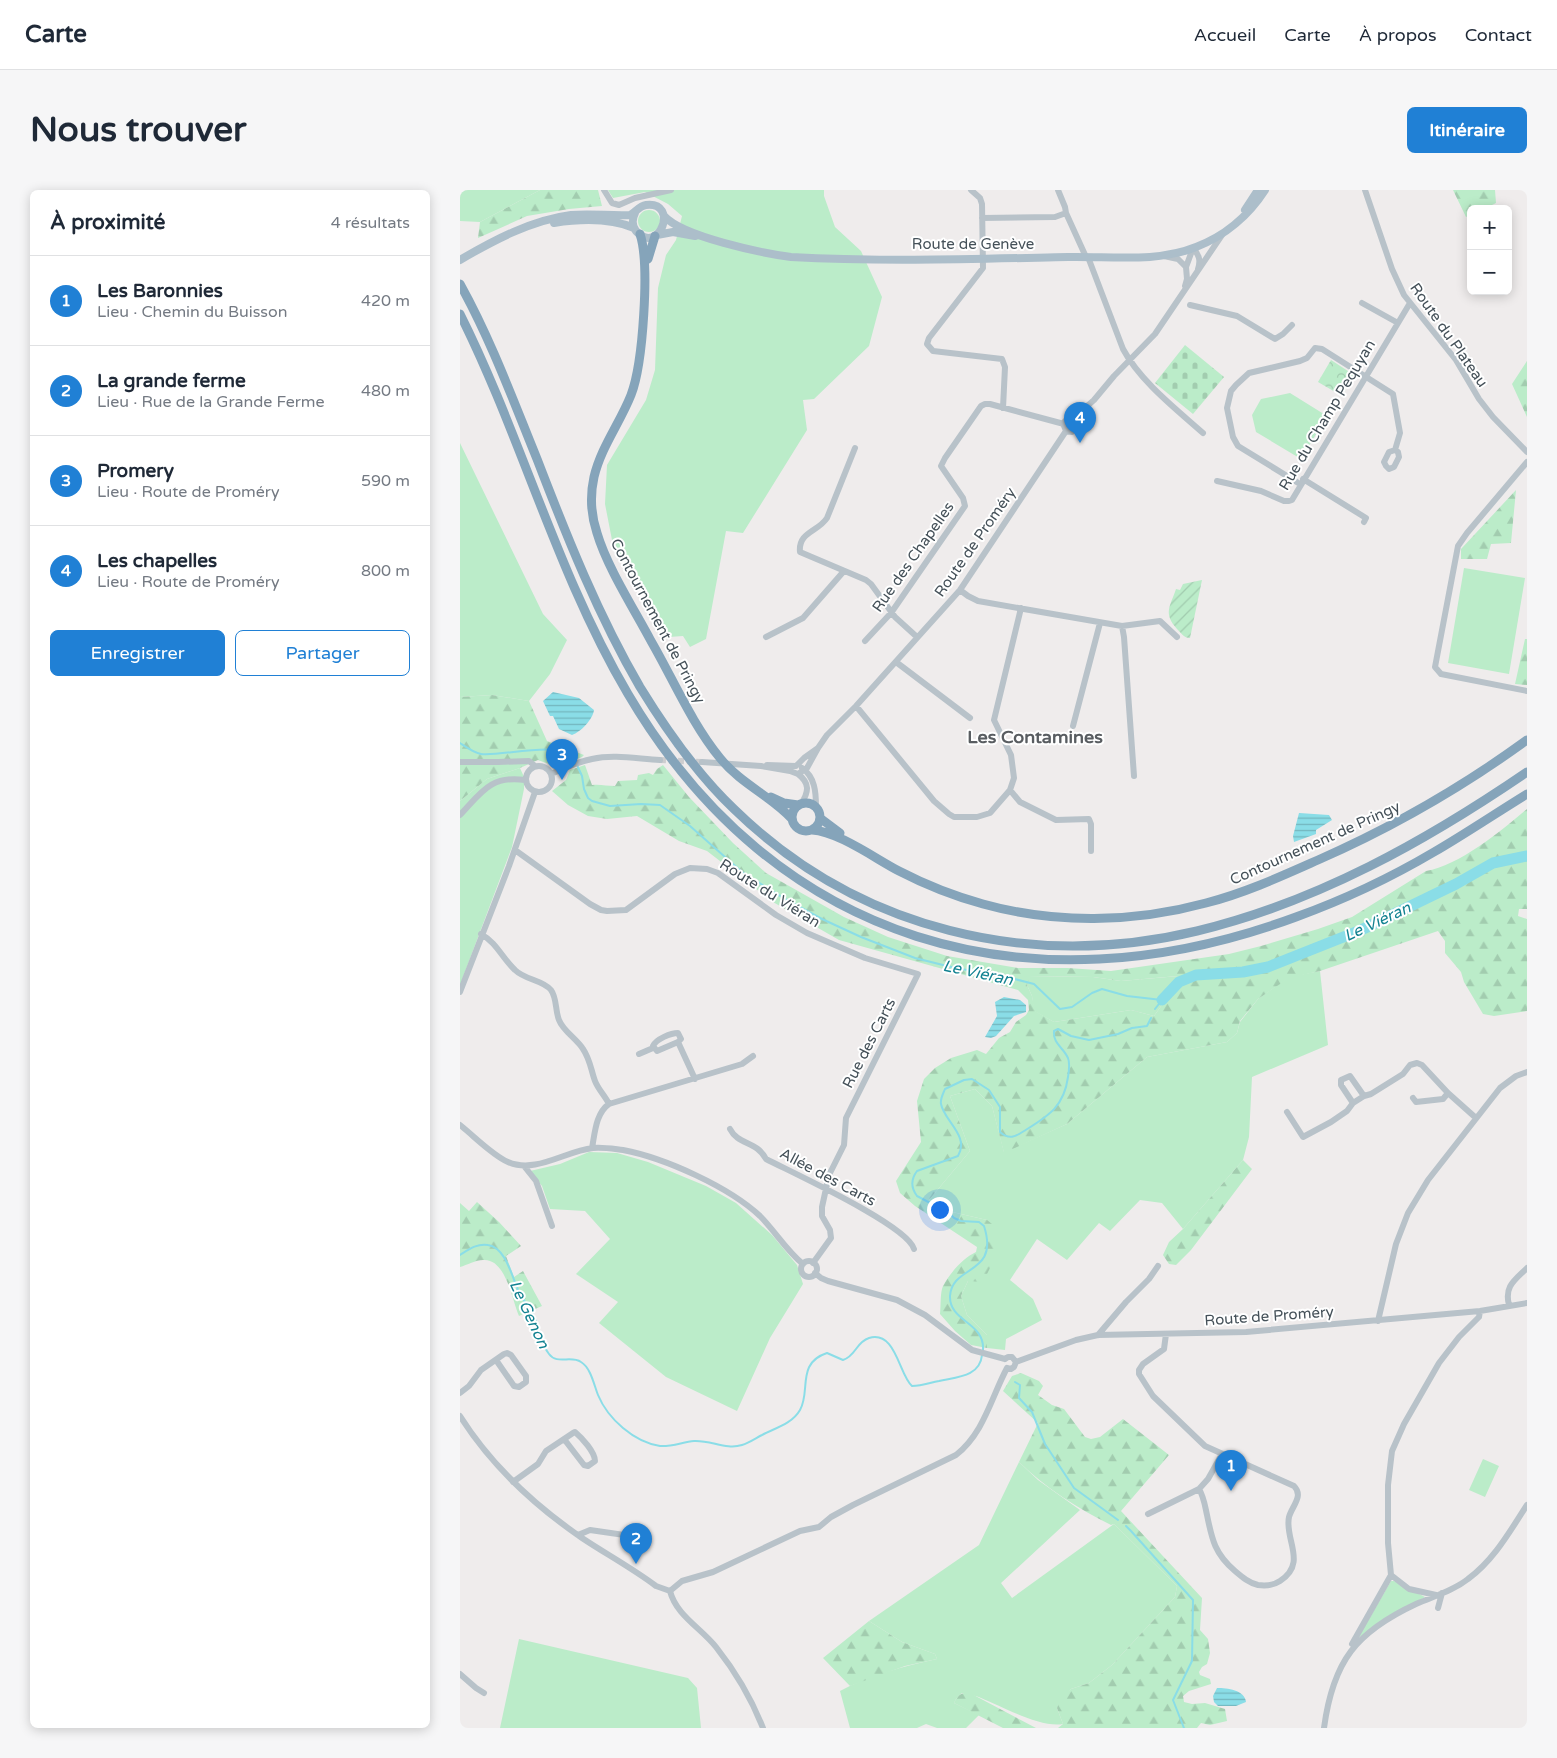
<!DOCTYPE html>
<html lang="fr">
<head>
<meta charset="utf-8">
<style>
	:root { --surface:#fff; --page:#f6f6f7; --text:#1f2937; --muted:#747a83; --line:#e0e1e3; --accent:#2080d5 }
	body { margin:0; font-family:"Varela Round",sans-serif; background:var(--page); color:var(--text) }
	.controls { position:absolute; right:15px; top:15px; display:grid; overflow:hidden; border-radius:8px; box-shadow:0 2px 12px #0003 }
	.controls button { width:45px; height:45px; display:grid; place-items:center; padding:0; border:0; border-bottom:1px solid var(--line); background:var(--surface); color:var(--text); font:25px sans-serif }
	.you { position:absolute; left:479px; top:1019px; width:18px; height:18px; margin:-12px; border:4px solid #fff; border-radius:50%; background:#1a73e8; box-shadow:0 0 0 8px #1a73e833 }
	.badge { display:grid; place-items:center; width:32px; height:32px; border-radius:50%; background:var(--accent); color:#fff; font-size:16px; font-weight:700 }
	.pin { position:absolute; translate:-50% -41px; filter:drop-shadow(0 1px 2px #0008) }
	.pin::after { content:''; position:absolute; top:26px; width:18px; height:15px; background:inherit; clip-path:polygon(0 0,100% 0,50% 100%) }
	.list { margin:0; padding:0; list-style:none }
	h2 { display:flex; justify-content:space-between; align-items:center; height:65px; margin:0; padding:0 20px; font-size:21px }
	h2 small { font-size:16px; font-weight:400; color:var(--muted) }
	.list li { display:grid; grid-template-columns:32px 1fr auto; gap:15px; align-items:center; box-sizing:border-box; height:90px; padding:0 20px; border-top:1px solid var(--line) }
	.list b { display:block; font-size:19px; white-space:nowrap }
	.list p { margin:0; font-size:16px; white-space:nowrap; color:var(--muted) }
	.list em { font-size:16px; font-style:normal; color:var(--muted) }
	.actions { display:flex; gap:10px; padding:15px 20px }
	.actions a { flex:1; padding:11px 0; border:1px solid var(--accent); border-radius:8px; text-align:center; font-size:18px; color:var(--accent) }
	.actions .main { background:var(--accent); color:#fff }
	.map { position:relative; flex:none; width:1067px; height:1538px; overflow:hidden; border-radius:8px }
	header { display:flex; align-items:center; gap:30px; box-sizing:border-box; height:70px; padding:0 25px; background:var(--surface); border-bottom:1px solid var(--line) }
	header strong { font-size:24px }
	nav { display:flex; gap:28px; margin-inline-start:auto; font-size:18px }
	.intro { display:flex; align-items:center; justify-content:space-between; box-sizing:border-box; height:120px; padding:0 30px }
	h1 { margin:0; font-size:35px }
	.button { padding:12px 22px; border-radius:8px; background:var(--accent); color:#fff; font-size:18px; font-weight:700 }
	main { display:flex; gap:30px; padding:0 30px }
	aside { flex:1; background:var(--surface); border-radius:8px; box-shadow:0 2px 12px #0003 }
	.map>svg:first-child { display:block }
</style>
</head>
<body>
<header>
<strong>Carte</strong>
<nav><a>Accueil</a><a>Carte</a><a>À propos</a><a>Contact</a></nav>
</header>
<div class="intro"><h1>Nous trouver</h1><a class="button">Itinéraire</a></div>
<main>
<aside>
<h2>À proximité<small>4 résultats</small></h2>
<ul class="list">
<li><span class="badge">1</span><div><b>Les Baronnies</b><p>Lieu · Chemin du Buisson</p></div><em>420 m</em></li>
<li><span class="badge">2</span><div><b>La grande ferme</b><p>Lieu · Rue de la Grande Ferme</p></div><em>480 m</em></li>
<li><span class="badge">3</span><div><b>Promery</b><p>Lieu · Route de Proméry</p></div><em>590 m</em></li>
<li><span class="badge">4</span><div><b>Les chapelles</b><p>Lieu · Route de Proméry</p></div><em>800 m</em></li>
</ul>
<div class="actions"><a class="main">Enregistrer</a><a>Partager</a></div>
</aside>
<div class="map">
<svg width="1067" height="1538" viewBox="0 0 1067 1538">
	<defs>
		<pattern id="forest-firs" width="22" height="20" patternUnits="userSpaceOnUse" patternTransform="scale(1.25)"><rect width="22" height="20" fill="#bbecc9"/><path d="M5 1l3.5 6h-7zM16 11l3.5 6h-7z" fill="#a2ccaf"/></pattern>
		<pattern id="cemetery-stones" width="16" height="16" patternUnits="userSpaceOnUse" patternTransform="scale(1.25)"><rect width="16" height="16" fill="#bbecc9"/><path d="M2 7V4a2 2 0 0 1 4 0v3zM10 15v-3a2 2 0 0 1 4 0v3z" fill="#a2ccaf"/></pattern>
		<pattern id="park-crowns" width="20" height="18" patternUnits="userSpaceOnUse" patternTransform="scale(1.25)"><rect width="20" height="18" fill="#bbecc9"/><path d="M2 6a3 3 0 1 1 6 0M12 15a3 3 0 1 1 6 0" fill="none" stroke="#a2ccaf"/></pattern>
		<pattern id="garden-furrows" width="10" height="10" patternUnits="userSpaceOnUse" patternTransform="scale(1.25)"><rect width="10" height="10" fill="#bbecc9"/><path d="M-1 1l2-2M0 10L10 0M9 11l2-2" fill="none" stroke="#a2ccaf"/></pattern>
		<pattern id="water-rules" width="6" height="5" patternUnits="userSpaceOnUse" patternTransform="scale(1.25)"><rect width="6" height="5" fill="#8adde7"/><path d="M0 2.5h6" fill="none" stroke="#73b6be"/></pattern>
	</defs>
	<rect width="100%" height="100%" fill="#efecec"/>
	<path fill="#bbecc9" d="M0 0H80L20 32 0 31Z
		M148 0H364V6L375 37 401 61 422 107 409 156 354 209 343 210 347 240 283 343 266 341 246 449 230 457 223 446 209 447 152 350 145 314 147 275 186 210 195 180 198 98 206 65 216 50 222 26 208 14 185 2 153 8Z
		M178 31a11 11 0 1 1 22 0a11 11 0 1 1-22 0Z
		M830 203 867 226 841 269 796 242 792 225 801 209Z
		M0 253 83 424 107 450 90 484 69 511 32 505 0 507Z
		M1004 378 1065 388 1049 484 988 473Z
		M60 578 64 587V599L52 657 0 795V611L27 589Z
		M860 781 868 855 792 887 789 947 783 970 723 1039 702 1013 680 1010 650 1041 639 1033 607 1070 577 1049 550 1090 573 1109 582 1130 546 1149 545 1160 527 1158V1145L507 1125 501 1106 508 1091 527 1030 488 1021 469 1010 510 961 490 906 515 899 532 916 544 962 607 934 687 867 767 852 777 843 780 832 798 809 829 787Z
		M569 786 633 787 661 791 719 786 712 801 694 826 671 820 594 832 574 821 572 806 567 795Z
		M129 962 157 963 188 972 246 996 276 1013 312 1045 337 1075 343 1094 310 1148 277 1221 206 1187 139 1133 158 1112 116 1084 150 1049 125 1021 90 1019 82 996 70 981 100 974Z
		M1023 1269 1039 1276 1025 1307 1009 1300Z
		M559 1272 578 1290 620 1320 541 1393 552 1408 654 1334 717 1396 715 1407 652 1475 629 1493 611 1499 597 1518 603 1534C581 1538 543 1517 521 1508 515 1505 508 1505 502 1503L496 1509 494 1513 519 1525 506 1538H477L466 1534 457 1538H390L380 1501C410 1485 444 1476 477 1469L475 1464 442 1452 409 1431 519 1355Z
		M931 1391H934L965 1407 898 1448Z
		M59 1449 228 1488 237 1498 241 1538H40Z"/>
	<path fill="url(#forest-firs)" fill-rule="evenodd" d="M80 0H138L142 16 109 19 67 26 18 48 20 32Z
		M993 0H1035L1036 13 1024 19H1011V24L1006 27Z
		M1067 171V227L1052 194Z
		M1056 300 1051 353 1031 354 1027 369H1001V359Z
		M1065 449H1067V495L1055 494Z
		M32 505 69 511 87 551 124 565 122 567C103 575 97 578 78 570L60 578 27 589 0 611V507Z
		M125 575 132 595C140 594 147 596 155 596L158 591 177 590 178 585 189 583 193 585 197 579 203 575 229 607 273 653 306 683 384 727 428 747 487 766 558 778H608L651 781 769 764 801 756 858 739 892 727 966 681C999 676 1041 641 1067 619V719H1059L1058 726 1067 729V821L1034 826 1023 824 1004 792 1001 782 985 763V751L978 741 860 781 829 788 798 809 780 831 777 843 767 852 687 867 607 934 544 963 532 916 515 899 490 906 510 961 469 1010 488 1021 527 1030 537 1038 534 1070 523 1092 508 1091 501 1106 507 1125 527 1145V1158L511 1155 495 1141 480 1124C481 1115 480 1103 483 1096 490 1083 503 1068 516 1062L517 1057 455 1016 440 1003 436 991 461 952 457 911 464 889 475 878 491 868 517 860 526 864 539 848 550 842 556 832 566 825 569 820 568 810 558 800 379 750 313 712 247 661 219 651 177 626 147 629 128 626 108 615 92 601 106 590 110 580ZM570 786 633 787 661 791 718 786 712 801 694 826 671 820 594 832 575 821 572 806 567 795Z
		M783 970 792 979 731 1060 716 1075 709 1074 703 1065 709 1052 723 1039Z
		M17 1012 39 1032 61 1056 46 1066 54 1087 63 1081 82 1116 59 1126C52 1110 46 1068 23 1070 16 1070 7 1075 0 1077V1013L9 1021Z
		M561 1183 579 1191 583 1196 578 1205 592 1215 604 1219 625 1247 631 1249 640 1247 663 1229 709 1265 661 1321 742 1408 740 1440 748 1449 750 1463 747 1474 742 1477 739 1482 740 1485 750 1489 751 1494 729 1501 723 1506 724 1512 732 1514 745 1513 765 1519 767 1531 750 1535 741 1533 737 1538H598L603 1534 597 1518 601 1509 611 1499 629 1493 652 1475 715 1407 717 1396 654 1334 651 1335C617 1318 586 1298 559 1272L578 1233 543 1201 552 1186Z
		M409 1431 442 1452 475 1464 477 1469 445 1476 390 1496 363 1468Z
		M508 1502 576 1538H543L494 1513C497 1506 501 1503 508 1502Z"/>
	<path fill="url(#cemetery-stones)" d="M725 155 764 187 733 224 695 193Z"/>
	<path fill="url(#park-crowns)" d="M871 170 894 185 882 206 858 192Z"/>
	<path fill="url(#garden-furrows)" d="M742 390 730 448C724 448 721 443 717 439 703 423 710 417 716 399L720 400 723 394Z"/>
	<path fill="url(#water-rules)" d="M93 502 119 508 134 520C133 529 121 542 112 545L99 539 93 526H90L83 511Z
		M839 623 869 625 872 630 856 640V644L834 652 833 646Z
		M544 807 560 810 566 815V822L554 826 536 846 531 848 525 847 537 826 535 812Z
		M757 1498C767 1498 785 1500 786 1512L776 1516H758L754 1512 753 1506Z"/>
	<g fill="none" stroke-linecap="round" stroke-linejoin="round">
		<path stroke="#8adde7" stroke-width="2" d="M0 553C6 557 14 563 21 564 42 567 106 548 115 571
			M117 575 122 586 124 599 128 608 132 611 150 616 181 614 200 615 230 636 282 682 325 709 362 729 401 747 455 768 495 778 543 786 574 794 600 819 612 817 632 803 642 799 667 806 702 810
			M695 819 702 810
			M0 1065C8 1060 17 1053 28 1055 47 1058 52 1089 60 1104 65 1113 72 1120 75 1129 80 1141 81 1154 89 1164 97 1175 111 1165 121 1172 131 1178 134 1195 138 1205 148 1229 174 1252 200 1256 211 1257 223 1252 234 1251 251 1250 266 1260 282 1255 289 1253 296 1248 302 1245 315 1238 332 1234 340 1220 351 1201 336 1173 367 1163L383 1170C396 1166 396 1152 409 1148 436 1140 439 1185 452 1196 462 1196 469 1193 479 1191 496 1187 520 1187 522 1165
			M523 1160C525 1132 489 1132 490 1106 492 1074 540 1086 524 1036L519 1032 501 1031 494 1028 489 1023 457 1006C451 998 451 989 457 981L498 966C510 946 484 931 481 914 480 909 483 904 485 899L504 890 512 889 529 900 540 917V942C549 950 555 947 564 941 588 926 604 917 608 887 609 881 610 873 608 868 603 857 593 854 594 841L598 839 611 846 629 850 658 844 672 838 687 836 691 828
			M555 1192 560 1195 559 1208 572 1222 585 1254 614 1298 658 1330
			M666 1336 671 1341 733 1410 732 1471 713 1510 724 1538"/>
		<path stroke="#8adde7" stroke-width="11" d="M702 810 719 792 736 785 783 782 808 777 901 740 996 694 1033 673 1067 666"/>
		<path stroke="#cdcdcf" stroke-width="6" stroke-dasharray="6 3" stroke-linecap="butt" d="M200 570 242 572"/>
		<path stroke="#b8c2c9" stroke-width="6" d="M144 0 152 13 159 15 175 8 211 0
			M511 0 520 8 522 14 523 78 469 148 467 154 473 161 542 169 545 177 543 218
			M598 0 605 17 606 23 626 67
			M905 0 932 79 944 105 996 170 1019 209 1033 227 1067 262
			M522 28 595 27 606 23
			M704 66 718 69 726 77
			M628 67 663 159C680 191 716 219 743 243
			M725 96 727 89 726 77 733 58C739 65 741 70 738 79
			M902 113 938 133
			M730 115 777 126 815 149 823 144 832 135
			M614 231 610 229 605 231 604 236 606 241 612 242 615 239 617 234 614 231 618 224 634 210 654 186 695 144 762 45
			M395 258 367 328C358 342 338 342 340 362L406 390 411 394 435 427 457 447
			M1067 272 1007 343 998 356 975 477 981 484 1067 501
			M843 289 906 328 904 332
			M757 291 801 301 824 311H829L832 310 950 113
			M840 294 778 256 773 247 767 218 771 201 776 195 789 183 840 171 847 168 855 158 862 159 933 204 940 243 935 260 929 262 924 272 926 276 929 279 934 277 939 267 938 262 935 260
			M500 400 508 406 518 411 662 436 664 447 674 586
			M662 436 700 431 717 447
			M306 447 343 428 384 381
			M405 451 431 423 505 316 503 308 481 276 485 268 521 216 525 214H530L604 234
			M436 472 510 528
			M396 516 474 611 489 624 494 627H517L530 623 550 600 554 588 551 565 534 530 561 418
			M613 536 640 433
			M0 572H38L69 571 75 576
			M242 572 301 576 330 581 338 584 347 578 358 558 367 545 396 516 500 400 606 241
			M307 575 336 576 344 568 358 558
			M66 589a13 13 0 1 1 26 0a13 13 0 1 1-26 0Z
			M342 578C355 587 356 602 356 617
			M91 584C104 578 118 572 132 569 154 564 178 569 200 570
			M338 584C350 593 349 602 341 614
			M550 600 560 612 596 630 629 629 631 634V661
			M0 625C21 603 30 585 65 590
			M55 660 130 714 141 720 147 721 166 720 215 684 230 678 247 679 258 683 316 725 347 743 405 768 458 784 386 928 384 955 369 985 362 1017V1026L370 1040 371 1048 353 1073
			M21 744C37 753 42 768 55 780 65 790 83 790 91 800 97 808 95 820 99 830 103 841 117 849 123 859 130 869 131 880 135 891 138 899 145 906 149 914
			M0 802 49 676 75 602
			M218 852 197 861 193 856C196 849 211 843 218 843L221 849 218 852 235 889
			M179 864 193 858
			M953 908 956 912 983 909 988 903
			M893 913 881 895V890L890 886 904 906
			M827 922 843 947 871 932 887 921 893 913 904 906 911 904 943 884 950 875 957 873 962 875 988 903 1016 928
			M0 935C14 946 32 965 48 972 76 984 105 961 133 958 143 957 154 959 163 960 205 968 269 997 300 1026 315 1041 326 1060 343 1074
			M270 939C278 955 297 951 306 969 333 983 447 1035 454 1059
			M132 958C135 942 136 923 149 914L282 874 293 866
			M64 976 76 991 92 1036
			M341 1079a8 8 0 1 1 16 0a8 8 0 1 1-16 0Z
			M355 1083 361 1088 368 1091 437 1110 465 1125 512 1160 545 1169
			M1049 1115C1044 1096 1055 1090 1067 1078
			M918 1131 936 1054 948 1023 968 990 1040 898 1056 886 1067 882
			M706 1144 704 1159 683 1174 679 1180V1184L693 1206 745 1256 834 1296C844 1306 832 1316 829 1327 824 1349 848 1373 820 1391 814 1395 805 1396 798 1395 789 1393 782 1387 775 1381 755 1364 752 1350 747 1325 745 1316 744 1307 739 1299
			M638 1145 666 1112 689 1089 698 1076
			M545 1169 548 1167H552L556 1172
			M556 1172 616 1150 638 1145 786 1142 1020 1121 1067 1113
			M547 1178 551 1179 554 1177 556 1172
			M0 1203 9 1196 21 1180 44 1164 47 1163 51 1165 66 1186V1192L59 1197 54 1196 36 1170
			M0 1226C31 1275 74 1315 122 1348 146 1364 172 1378 196 1396L210 1401C216 1425 241 1438 256 1457 275 1481 292 1510 303 1538
			M53 1292 78 1274 86 1261 113 1243 115 1242C122 1248 135 1262 135 1271L128 1276 124 1275 104 1249
			M688 1324 739 1299 748 1289 762 1264
			M118 1345 130 1340 185 1348
			M210 1401 222 1391 253 1382 340 1341 359 1337 371 1327 393 1315 496 1265C524 1243 531 1208 547 1178
			M976 1405 949 1399 931 1385 928 1353V1295L932 1261 944 1234 979 1173 999 1147 1019 1127 1020 1121
			M978 1418 982 1403
			M892 1454 931 1385
			M0 1484 16 1498 24 1503
			M864 1538C873 1471 896 1442 956 1414 974 1406 993 1401 1008 1389 1034 1370 1050 1341 1067 1315"/>
		<path stroke="#acbeca" stroke-width="8" d="M785 20 798 0
			M204 26C223 47 302 63 331 67 423 72 516 69 608 67 650 66 697 73 736 57 765 46 789 25 805 0
			M94 33C120 29 150 28 174 38
			M197 45 213 42 235 46
			M0 70C34 50 72 30 111 25 131 23 150 26 170 25 176 22 179 16 186 15 220 11 199 67 176 41 172 36 172 29 175 23"/>
		<path stroke="#85a4ba" stroke-width="9" d="M180 44C190 74 183 174 171 205 160 233 141 257 134 287 130 305 131 325 137 343 147 377 174 419 191 451 213 489 232 534 260 568 281 594 311 606 332 629
			M188 69 195 46
			M0 94C31 150 53 210 77 269 107 347 138 425 180 497 207 541 237 584 274 619 398 740 570 781 737 741 857 712 966 651 1067 582
			M0 124C62 248 97 384 168 504 315 754 568 826 836 727 883 710 930 688 974 662 1005 644 1036 623 1067 604
			M311 607 324 613 338 615
			M332 627a14 14 0 1 1 28 0a14 14 0 1 1-28 0Z
			M360 628 380 643
			M352 640C377 641 416 669 439 681 466 695 494 706 523 714 595 734 673 733 746 713 785 703 822 686 858 670 933 637 1001 598 1067 550"/>
	</g>
	<g text-anchor="middle" stroke-width="4" stroke-linejoin="round" paint-order="stroke">
		<g font-size="15" fill="#455159" stroke="#fff">
			<text x="513" y="59">Route de Genève</text>
			<text transform="translate(989 145) rotate(55)" y="5">Route du Plateau</text>
			<text transform="translate(867 225) rotate(-59)" y="5">Rue du Champ Pequyan</text>
			<text transform="translate(515 352) rotate(-55)" y="5">Route de Proméry</text>
			<text transform="translate(453 367) rotate(-55)" y="5">Rue des Chapelles</text>
			<text transform="translate(198 431) rotate(62)" y="5">Contournement de Pringy</text>
			<text transform="translate(855 653) rotate(-24)" y="5">Contournement de Pringy</text>
			<text transform="translate(310 703) rotate(32)" y="5">Route du Viéran</text>
			<text transform="translate(409 853) rotate(-63)" y="5">Rue des Carts</text>
			<text transform="translate(368 987) rotate(28)" y="5">Allée des Carts</text>
			<text transform="translate(809 1126) rotate(-4)" y="5">Route de Proméry</text>
		</g>
		<g font-size="16" font-style="italic" fill="#128291" stroke="#fff">
			<text transform="translate(917 731) rotate(-25)" y="6">Le Viéran</text>
			<text transform="translate(518 782) rotate(12)" y="6">Le Viéran</text>
			<text transform="translate(70 1124) rotate(65)" y="6">Le Genon</text>
		</g>
		<g font-size="18" font-weight="bold" fill="#595d61" stroke="#fff">
			<text x="575" y="553">Les Contamines</text>
		</g>
	</g>
</svg>
<div class="controls">
<button>+</button>
<button>−</button>
</div>
<div class="you"></div>
<div class="pin badge" style="left:771px;top:1301px">1</div>
<div class="pin badge" style="left:176px;top:1374px">2</div>
<div class="pin badge" style="left:102px;top:590px">3</div>
<div class="pin badge" style="left:620px;top:253px">4</div>
</div>
</main>
</body>
</html>
